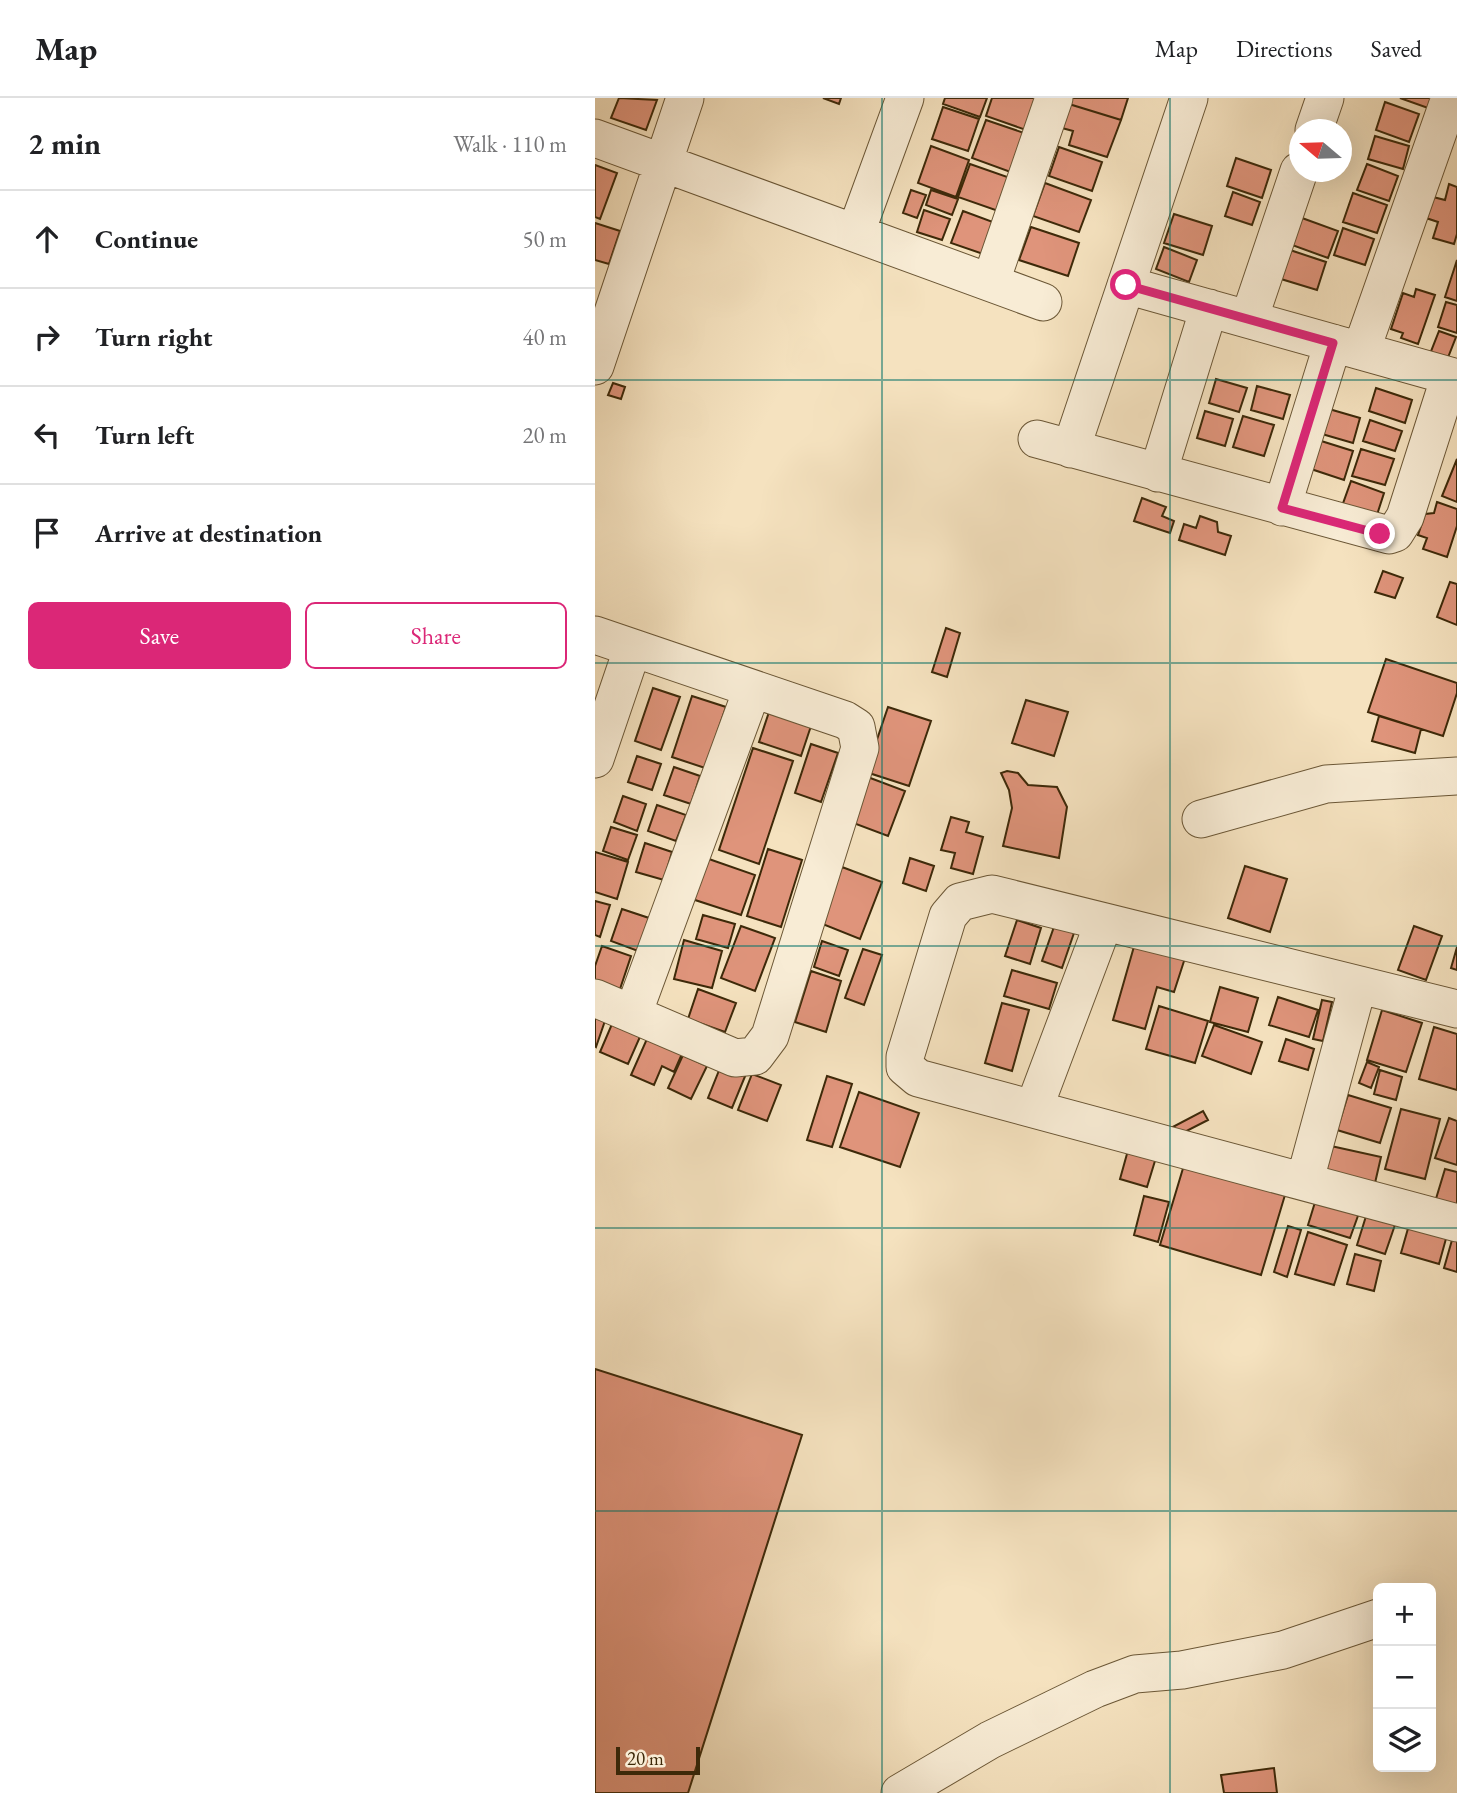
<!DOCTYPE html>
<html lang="en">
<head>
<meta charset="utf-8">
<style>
	:root { --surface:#fff; --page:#f2f2f2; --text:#202124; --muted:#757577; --line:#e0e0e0; --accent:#db2777 }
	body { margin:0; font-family:"EB Garamond",serif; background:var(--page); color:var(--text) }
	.controls { position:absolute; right:21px; bottom:21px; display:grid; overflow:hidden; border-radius:10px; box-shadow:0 7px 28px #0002 }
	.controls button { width:63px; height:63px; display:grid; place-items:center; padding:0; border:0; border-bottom:2px solid var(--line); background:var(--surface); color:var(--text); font:35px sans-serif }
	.compass { position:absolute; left:694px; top:21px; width:63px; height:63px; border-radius:50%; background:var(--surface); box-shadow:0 7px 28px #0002; rotate:289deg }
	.scale { position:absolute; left:21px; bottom:18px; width:84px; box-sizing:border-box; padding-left:7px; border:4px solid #3d2909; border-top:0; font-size:19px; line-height:24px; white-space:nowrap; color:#3d2909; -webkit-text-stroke:5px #f8ecd5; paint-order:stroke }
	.stop { position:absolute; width:21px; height:21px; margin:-16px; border:5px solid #db2777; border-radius:50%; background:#fff }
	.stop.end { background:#db2777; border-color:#fff; box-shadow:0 2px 7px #0008 }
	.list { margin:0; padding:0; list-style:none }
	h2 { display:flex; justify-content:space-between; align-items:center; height:91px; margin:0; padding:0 28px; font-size:30px }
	h2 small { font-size:23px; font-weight:400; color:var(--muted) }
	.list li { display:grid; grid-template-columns:46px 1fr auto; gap:21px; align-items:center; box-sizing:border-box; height:98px; padding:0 28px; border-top:2px solid var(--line) }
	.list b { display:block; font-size:26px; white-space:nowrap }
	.list em { font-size:23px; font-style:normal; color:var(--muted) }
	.actions { display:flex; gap:14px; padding:21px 28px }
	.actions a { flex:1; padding:16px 0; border:2px solid var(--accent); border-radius:10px; text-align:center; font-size:24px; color:var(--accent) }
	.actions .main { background:var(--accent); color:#fff }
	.icon { flex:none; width:38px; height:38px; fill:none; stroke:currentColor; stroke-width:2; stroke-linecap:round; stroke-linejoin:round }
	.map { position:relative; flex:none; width:862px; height:1695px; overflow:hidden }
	header { display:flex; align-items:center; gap:42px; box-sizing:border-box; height:98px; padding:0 35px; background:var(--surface); border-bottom:2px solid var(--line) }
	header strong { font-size:33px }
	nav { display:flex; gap:38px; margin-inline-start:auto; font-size:24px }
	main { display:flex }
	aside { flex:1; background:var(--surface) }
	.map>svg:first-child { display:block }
</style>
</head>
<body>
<header>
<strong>Map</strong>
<nav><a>Map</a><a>Directions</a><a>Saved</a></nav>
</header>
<main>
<aside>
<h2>2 min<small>Walk · 110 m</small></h2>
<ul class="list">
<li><svg class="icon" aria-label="ahead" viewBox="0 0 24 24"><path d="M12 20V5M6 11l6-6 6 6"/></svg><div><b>Continue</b></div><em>50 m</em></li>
<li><svg class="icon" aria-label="right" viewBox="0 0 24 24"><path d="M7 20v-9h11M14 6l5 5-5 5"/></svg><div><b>Turn right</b></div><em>40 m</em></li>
<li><svg class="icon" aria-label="left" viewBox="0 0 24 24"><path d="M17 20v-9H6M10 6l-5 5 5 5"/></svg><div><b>Turn left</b></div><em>20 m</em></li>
<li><svg class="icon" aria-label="arrive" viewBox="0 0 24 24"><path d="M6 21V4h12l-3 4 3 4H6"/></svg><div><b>Arrive at destination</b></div></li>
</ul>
<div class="actions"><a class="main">Save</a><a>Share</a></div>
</aside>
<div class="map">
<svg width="862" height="1695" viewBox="0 0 862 1695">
	<rect width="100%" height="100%" fill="#f5e2bf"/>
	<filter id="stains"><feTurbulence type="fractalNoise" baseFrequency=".00286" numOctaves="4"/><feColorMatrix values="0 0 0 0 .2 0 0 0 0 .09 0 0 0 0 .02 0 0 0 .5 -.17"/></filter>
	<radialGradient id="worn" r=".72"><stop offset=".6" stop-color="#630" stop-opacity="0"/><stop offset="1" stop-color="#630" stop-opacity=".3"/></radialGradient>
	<path fill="#df947b" stroke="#3d2909" stroke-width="2" d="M24 0 62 2 51 32 16 20Z
		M228 0H246L244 6Z
		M350 0H392L385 19 348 6Z
		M397 0H445L434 33 391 18Z
		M476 0H533L526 22 474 6Z
		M805 0H837L833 10Z
		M790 4 824 16 814 44 781 32Z
		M474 6 526 22 512 59 474 47 478 33 467 30Z
		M348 9 384 21 373 53 337 41Z
		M391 22 435 37 421 76 377 60Z
		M780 38 814 48 808 71 773 61Z
		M336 48 374 62 361 99 323 85Z
		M464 49 507 64 497 93 454 78Z
		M641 60 676 72 667 100 632 88Z
		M375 66 421 82 409 115 363 99Z
		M772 66 803 78 794 103 762 92Z
		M0 67 22 75 5 121 0 119Z
		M450 85 496 102 484 134 438 118Z
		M854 86 862 89V136L859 146 838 140 843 124 831 120 838 99 850 102Z
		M316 92 331 97 322 120 308 115Z
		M336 92 363 101 357 117 331 107Z
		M638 94 665 104 657 127 630 118Z
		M758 95 792 107 782 135 748 124Z
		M329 112 355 121 347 142 322 134Z
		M368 113 406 127 394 158 356 145Z
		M579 116 617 128 608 157 569 145Z
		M707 120 743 133 733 160 697 147Z
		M0 125 25 133 14 166 0 162Z
		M436 129 484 145 473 178 424 162Z
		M748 130 779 141 770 167 739 157Z
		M569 149 602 162 594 184 561 171Z
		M695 152 731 164 722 192 686 181Z
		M862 162V203L850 199Z
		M821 191 840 197 823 246 806 240 808 235 796 231 808 195 819 199Z
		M851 204 862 207V235L843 229Z
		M844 233 861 239 852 262 835 256Z
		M621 281 652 290 644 314 614 305Z
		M18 285 30 289 26 301 13 297Z
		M662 288 695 297 688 321 656 312Z
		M781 290 817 302 810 325 774 313Z
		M734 311 765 320 758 345 727 336Z
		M610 313 638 321 630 348 602 340Z
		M648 318 679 327 669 358 638 349Z
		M775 322 807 333 800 353 768 343Z
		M723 342 758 353 749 382 713 370Z
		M766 351 799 361 790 387 757 378Z
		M862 361V404L847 398Z
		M756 383 789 395 780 423 746 411Z
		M547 400 571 409 567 418 579 423 575 435 539 423Z
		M842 404 862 411V428L852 459 828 451 832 440 823 437 830 416 839 415Z
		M605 418 622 424 623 434 636 438 630 457 584 442 589 426 601 430Z
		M788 473 808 480 800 500 780 494Z
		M855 484 862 486V527L842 519Z
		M351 530 365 535 352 579 337 574Z
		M791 561 862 585V595L848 638 773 614Z
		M58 590 85 599 66 652 40 643Z
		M97 598 131 609 110 670 77 659Z
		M431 602 473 614 459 658 417 645Z
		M293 609 336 623 314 688 271 674Z
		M174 614 216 628 206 658 164 644Z
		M784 618 826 631 820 655 777 643Z
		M216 646 243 655 226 704 200 695Z
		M158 650 198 663 164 766 124 752Z
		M42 658 66 666 57 692 33 684Z
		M79 669 105 678 96 706 69 697Z
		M412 673 423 675 433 687 462 689 472 709 464 760 408 748 417 710 414 692 406 675Z
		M270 678 310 693 293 738 253 723Z
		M28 698 51 706 42 733 19 724Z
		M62 707 91 717 81 743 53 733Z
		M356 719 374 724 371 734 388 739 378 776 356 770 360 755 346 752Z
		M16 729 42 737 33 762 8 753Z
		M50 745 77 754 69 782 41 774Z
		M173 751 207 762 186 829 152 818Z
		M0 754 33 764 22 801 0 794Z
		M111 760 160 777 146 817 97 801Z
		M315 760 339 768 331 793 308 785Z
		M650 768 692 781 675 834 633 820Z
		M247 769 287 784 265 841 225 825Z
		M0 803 15 807 5 839 0 837Z
		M27 811 54 820 43 853 16 843Z
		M108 817 140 826 133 850 101 841Z
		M422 822 446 830 435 866 410 858Z
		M460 826 480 832 467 870 447 863Z
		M146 828 180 840 160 893 126 880Z
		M819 828 847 838 831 882 803 872Z
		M89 842 127 853 117 890 79 881Z
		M227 843 253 852 244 878 219 869Z
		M540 845 590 860 579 894 562 889 550 931 518 922Z
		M7 848 36 858 24 894 0 886V868Z
		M862 849V872L856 870Z
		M268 851 287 857 269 907 250 900Z
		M417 872 462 885 454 911 409 898Z
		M216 873 246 883 231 934 200 924Z
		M625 889 663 900 653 934 615 924Z
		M103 891 141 905 130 934 93 921Z
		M683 899 723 912 714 939 674 927Z
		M727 902 737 904 728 943 718 941Z
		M407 905 434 912 417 973 390 965Z
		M564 908 613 923 600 965 551 951Z
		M787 912 827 925 811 974 772 962Z
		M0 913 12 917 1 949 0 948Z
		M20 919 48 932 33 966 5 954Z
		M619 927 667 944 656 976 607 958Z
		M839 929 862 936V992L824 981Z
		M55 934 90 949 79 974 67 968 59 987 36 977Z
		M691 941 719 951 713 972 684 963Z
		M88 957 112 968 96 1001 73 990Z
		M772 964 784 969 776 990 764 985Z
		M127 965 151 976 137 1010 113 1000Z
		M785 972 807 979 801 1002 779 996Z
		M157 976 186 987 172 1023 143 1012Z
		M232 978 257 986 237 1049 212 1042Z
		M264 994 324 1015 305 1069 245 1049Z
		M753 997 796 1010 785 1045 742 1032Z
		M806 1011 845 1021 830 1081 790 1071Z
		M608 1013 613 1022 576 1041 572 1032Z
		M854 1020 862 1023V1067L840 1060Z
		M535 1045 563 1053 552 1089 525 1081Z
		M736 1048 786 1059 780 1085 730 1074Z
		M589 1067 690 1097 666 1177 565 1147Z
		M850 1071 862 1074V1110L840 1104Z
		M549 1098 574 1104 563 1144 539 1137Z
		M721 1101 764 1115 755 1140 713 1127Z
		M772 1115 801 1124 790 1156 762 1147Z
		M814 1127 852 1137 844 1166 806 1155Z
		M693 1128 706 1132 692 1179 679 1174Z
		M713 1134 752 1147 739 1187 700 1176Z
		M859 1135 862 1136V1174L849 1170Z
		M760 1156 786 1163 779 1193 752 1186Z
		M0 1271 207 1337 93 1695H0Z
		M679 1670 682 1695H629L626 1677Z"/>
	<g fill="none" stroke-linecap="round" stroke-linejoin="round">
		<defs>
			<path id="minor" d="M719 32 730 0
				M0 40 448 204
				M261 134 310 0
				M396 183 459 0
				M531 187 862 280
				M654 221 704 73
				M766 253 855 0
				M0 268 90 0
				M442 341 794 437 800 435 810 419 855 278
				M476 351 594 0
				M563 375 614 210
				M687 409 738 245
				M0 537 250 622 261 629 265 650 175 938 160 958 140 960 0 900
				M0 661 37 552
				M606 721 731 686 862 678
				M862 911 397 796 365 804 353 818 310 959V969L323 980 862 1125
				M38 916 157 592
				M439 1010 509 824
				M710 1082 763 887
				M305 1695 395 1642 500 1591 540 1576 587 1572 688 1552 783 1520"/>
		</defs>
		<use href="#minor" stroke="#6b5736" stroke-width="39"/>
		<use href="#minor" stroke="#f8ecd5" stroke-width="37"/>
	</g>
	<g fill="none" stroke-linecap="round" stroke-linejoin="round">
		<path stroke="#db2777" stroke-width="9" d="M531 187 738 245 687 410 785 436"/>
	</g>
	<path fill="none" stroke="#0f766e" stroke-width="2" stroke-opacity="0.55" d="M287 0V1695M575 0V1695M0 282H862M0 565H862M0 848H862M0 1130H862M0 1413H862"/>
	<rect width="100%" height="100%" filter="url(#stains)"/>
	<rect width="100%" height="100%" fill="url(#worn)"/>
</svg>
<div class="controls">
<button>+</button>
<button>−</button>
<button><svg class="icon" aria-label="layers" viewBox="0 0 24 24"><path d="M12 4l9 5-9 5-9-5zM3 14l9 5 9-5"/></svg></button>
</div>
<svg class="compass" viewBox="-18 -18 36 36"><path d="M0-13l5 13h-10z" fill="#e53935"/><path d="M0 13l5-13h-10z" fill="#757577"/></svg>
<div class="scale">20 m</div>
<div class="stop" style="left:531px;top:187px"></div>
<div class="stop end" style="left:785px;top:436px"></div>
</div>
</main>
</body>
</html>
